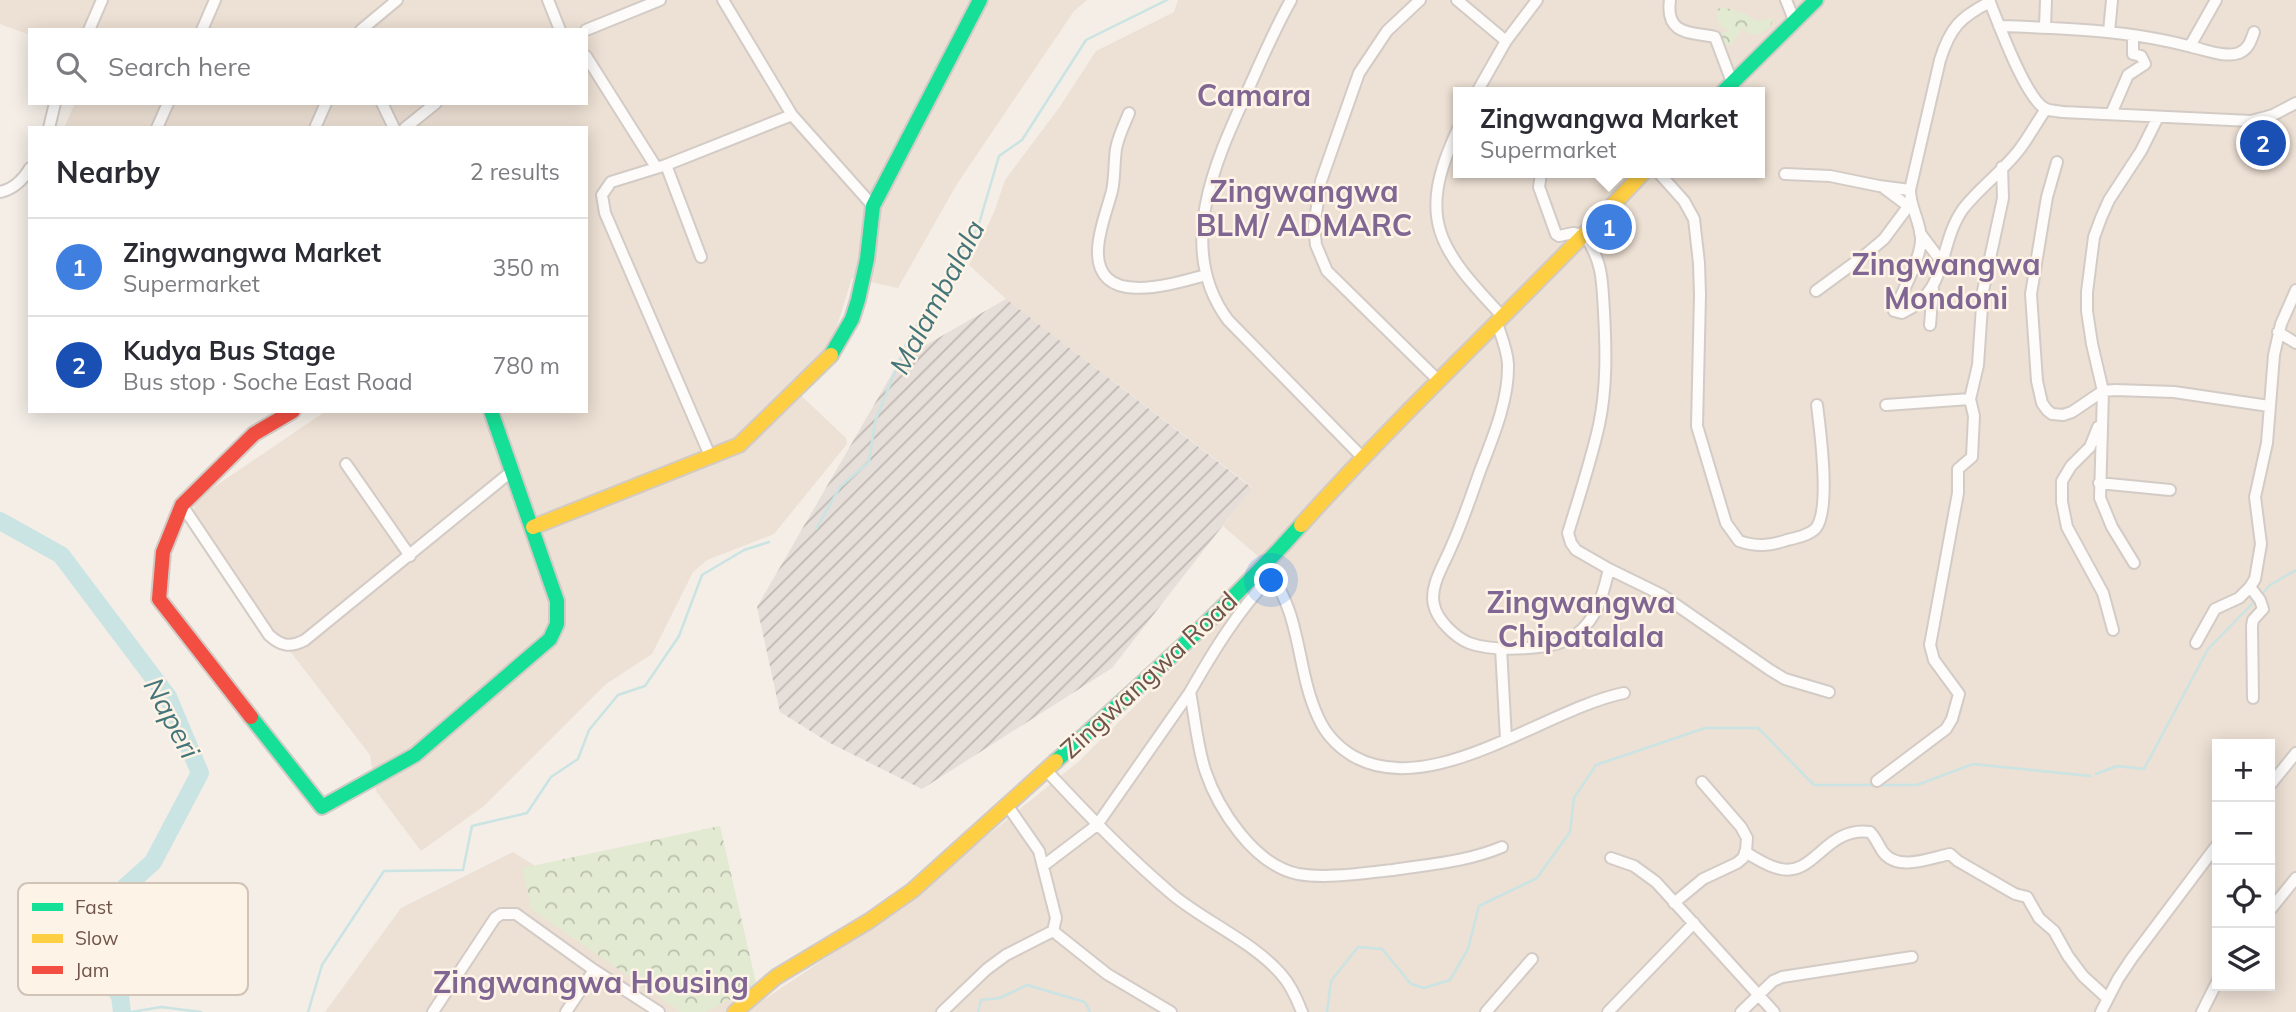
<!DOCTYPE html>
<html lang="en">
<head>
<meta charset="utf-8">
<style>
	:root { --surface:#fff; --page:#f2f2f3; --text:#2b2b33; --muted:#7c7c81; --line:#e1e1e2; --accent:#1a73e8 }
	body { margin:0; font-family:Mulish,sans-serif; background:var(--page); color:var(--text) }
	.controls { position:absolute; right:21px; bottom:21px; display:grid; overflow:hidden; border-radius:0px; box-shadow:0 4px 18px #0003 }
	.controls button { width:63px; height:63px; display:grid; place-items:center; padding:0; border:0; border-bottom:2px solid var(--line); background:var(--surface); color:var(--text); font:35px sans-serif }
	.you { position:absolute; left:1272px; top:581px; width:24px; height:24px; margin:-18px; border:5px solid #fff; border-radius:50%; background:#1a73e8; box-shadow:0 0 0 10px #1a73e833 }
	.badge { display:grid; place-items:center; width:46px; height:46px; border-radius:50%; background:var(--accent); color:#fff; font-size:23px; font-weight:700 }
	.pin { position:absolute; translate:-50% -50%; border:4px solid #fff; box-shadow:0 2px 7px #0006 }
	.popup { position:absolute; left:1453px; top:87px; width:312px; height:91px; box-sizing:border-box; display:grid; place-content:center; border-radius:0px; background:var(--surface); filter:drop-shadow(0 2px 5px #0005); font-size:23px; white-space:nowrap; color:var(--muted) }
	.popup b { font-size:26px; color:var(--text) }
	.popup::after { content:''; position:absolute; left:50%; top:100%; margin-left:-14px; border:14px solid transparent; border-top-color:var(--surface) }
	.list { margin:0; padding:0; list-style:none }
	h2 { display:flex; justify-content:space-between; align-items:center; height:91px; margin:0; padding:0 28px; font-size:30px }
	h2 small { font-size:23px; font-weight:400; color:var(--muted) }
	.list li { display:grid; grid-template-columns:46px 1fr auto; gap:21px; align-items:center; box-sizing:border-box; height:98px; padding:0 28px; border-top:2px solid var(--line) }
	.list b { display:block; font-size:26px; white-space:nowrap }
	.list p { margin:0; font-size:23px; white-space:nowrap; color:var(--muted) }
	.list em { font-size:23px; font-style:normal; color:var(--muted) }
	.icon { flex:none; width:38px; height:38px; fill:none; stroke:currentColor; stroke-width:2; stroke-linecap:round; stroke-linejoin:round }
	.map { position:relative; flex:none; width:2296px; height:1012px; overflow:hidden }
	.search { position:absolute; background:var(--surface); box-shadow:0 4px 18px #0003; left:28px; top:28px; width:560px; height:77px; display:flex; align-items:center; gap:18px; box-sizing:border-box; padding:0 24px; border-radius:0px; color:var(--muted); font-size:26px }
	.panel { position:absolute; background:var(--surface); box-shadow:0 4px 18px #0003; left:28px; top:126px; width:560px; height:287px; border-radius:0px }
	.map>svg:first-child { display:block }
</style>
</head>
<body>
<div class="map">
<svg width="2296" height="1012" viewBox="0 0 2296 1012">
	<defs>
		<pattern id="industrial-furrows" width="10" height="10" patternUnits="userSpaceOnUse" patternTransform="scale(1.75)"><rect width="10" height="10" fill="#e6ded8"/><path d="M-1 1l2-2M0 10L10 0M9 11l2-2" fill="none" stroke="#bfb7b1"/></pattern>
		<pattern id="forest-crowns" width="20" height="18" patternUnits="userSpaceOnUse" patternTransform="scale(1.75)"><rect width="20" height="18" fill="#e2ead2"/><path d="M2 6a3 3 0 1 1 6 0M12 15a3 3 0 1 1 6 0" fill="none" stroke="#bbc0ac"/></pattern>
	</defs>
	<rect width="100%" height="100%" fill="#f4eee7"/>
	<path fill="#ede0d4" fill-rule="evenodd" d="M0 0H1087L1074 11 957 184 898 288 852 278 833 339 823 360 793 388 846 438 847 444 774 534 707 560 693 572 652 654 606 684 484 806 421 851 376 791 370 755 193 525 195 500 326 411H586V128H64L75 103H586V30H30V35L0 24Z
		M1178 0H2296V1012H325L401 908 513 852 756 1005 835 952 924 887 1078 762 1274 570 1223 526 1252 487 1006 299 969 265 995 210 1005 180 1059 108 1096 51 1174 12ZM1458 92H1760V173H1458ZM2217 744H2270V986H2217Z"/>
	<path fill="url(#industrial-furrows)" d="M1006 299 1252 488 1112 668 922 789 828 742 780 712 757 607 900 360Z"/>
	<path fill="url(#forest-crowns)" d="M1722 7 1744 13 1757 21 1774 18C1769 33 1754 41 1742 28L1732 45 1725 44 1719 39 1722 33 1728 32 1726 28 1720 27 1716 10Z
		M720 826 757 987 705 1012H681L531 909 522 868Z"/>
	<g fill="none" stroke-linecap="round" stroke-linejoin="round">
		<path stroke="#cae3e3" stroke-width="2.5" d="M816 529 840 487 869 462 875 422 908 339 978 227 999 156 1022 140 1086 40 1167 0
			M2262 594 2270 585 2296 570
			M2096 774 2117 766 2144 769 2208 649 2255 601
			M132 1012 161 1007 201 1012
			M308 1012 322 965 384 871 463 870 472 826 527 813 551 777 578 759 589 730 618 695 645 686 679 636 702 575 744 550 769 542
			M978 1012 981 1000 1000 998 1027 985 1085 1002 1090 1012
			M1327 1012 1331 981 1358 947 1382 949 1411 984 1424 988 1450 980 1468 949 1479 906 1537 878 1570 832 1574 798 1596 765 1705 728H1758L1814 785H1917L1973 764 2090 776"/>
		<path stroke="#cae3e3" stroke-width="18" d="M0 521 61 555 168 697 200 773 153 862 93 916 84 941 120 996 122 1012"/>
		<defs>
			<path id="street" d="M548 0 560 30
				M723 0 792 115 873 206
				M1291 0C1274 30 1261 61 1247 92 1215 162 1175 249 1228 320L1362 457
				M1420 0 1387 31 1359 73 1321 181 1314 226 1316 245 1327 271 1438 380
				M1457 0 1506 41
				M1670 0C1665 35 1690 32 1715 37L1732 82
				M1786 0 1794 20
				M1989 0C1998 22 2026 100 2046 109 2051 111 2058 111 2063 112L2251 121 2273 115 2296 103
				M1990 2C1960 17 1950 28 1940 60L1910 190C1910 207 1920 221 1921 238 1922 256 1902 293 1894 311L1902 313C1950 291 1937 246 1963 209 1979 188 2003 171 2019 150 2029 137 2037 122 2046 109
				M1999 26C2063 28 2130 30 2192 47 2206 50 2225 58 2239 53 2249 49 2251 40 2254 32
				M2045 27 2046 0
				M89 30 102 0
				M202 30 215 0
				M361 30 397 0
				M586 30 660 0
				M2109 32 2112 0
				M2190 46 2216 0
				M586 56 656 167
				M1477 92 1506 41 1537 0
				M382 103 394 128
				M1129 113C1124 125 1118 137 1116 149 1114 163 1115 177 1112 191 1107 210 1099 229 1098 249 1095 309 1173 284 1206 275
				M2111 114 2128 75 2145 64 2141 56 2133 54V37
				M49 128 55 103
				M157 128 168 103
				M315 128 326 103
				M405 128 436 103
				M1458 129C1415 220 1439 249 1503 317
				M2057 162 2047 197 2031 294 2037 381 2042 403 2047 410 2052 414 2063 415 2072 412 2103 391 2115 390 2174 392 2269 406
				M666 165 701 257
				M1541 173 1539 187 1556 234 1559 236 1573 233 1585 235C1603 264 1602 279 1604 312 1606 349 1607 388 1599 425 1591 461 1579 497 1568 533L1571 543 1576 550 1609 569 1662 595 1770 670 1785 679 1829 692
				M1659 173 1684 201 1694 219 1699 263 1700 295 1697 426 1726 523 1739 541C1756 547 1770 546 1787 540 1796 538 1810 535 1816 528 1831 509 1820 429 1817 405
				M1785 174 1830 176 1879 186 1910 190
				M1884 188 1908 206
				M0 192C14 189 23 180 30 168
				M1920 233 1941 261
				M1816 291 1865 255 1884 239 1910 204
				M1497 323C1501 336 1507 349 1508 364 1509 400 1493 437 1480 471 1471 496 1463 521 1452 545 1445 563 1429 586 1434 605 1437 620 1455 637 1469 643 1494 652 1556 651 1577 634 1598 617 1603 594 1609 569
				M1930 325 1933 289
				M2278 332 2296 343
				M1886 405 1970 399
				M2098 427 2090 447 2071 466 2062 481V502L2067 527 2103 593 2113 630
				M711 458 605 213 602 195 611 182 666 165 792 115
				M346 464 410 556
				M2099 483 2170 490
				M182 505 269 635C281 646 290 648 305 640L512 471
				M2134 563 2112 527 2100 498 2103 391 2092 344 2087 311V292L2094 237 2101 218 2109 200 2141 151 2158 117
				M1268 572C1302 613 1296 670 1318 717 1325 733 1338 747 1353 756 1431 801 1545 709 1624 693
				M1271 576C1238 611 1214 650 1190 692 1195 718 1197 745 1205 770 1218 809 1254 865 1298 874 1327 879 1363 873 1393 870 1431 864 1466 862 1502 847
				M2250 587 2260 600 2263 609 2253 620 2252 626 2253 698
				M2196 643 2215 609 2239 598 2250 587 2255 579 2261 544 2255 497 2267 443 2274 355 2281 324 2296 290
				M1501 648 1506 739
				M1046 770C1087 814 1127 856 1173 895 1206 922 1253 942 1281 974 1291 985 1297 999 1302 1012
				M1877 781 1946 729 1952 719 1959 694 1934 660 1930 645 1958 493V469L1972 457 1974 416 1970 399 1978 365 1983 291 2003 198 2002 167
				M2270 785 2296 753
				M1745 852C1756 858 1768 867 1781 869 1815 876 1826 826 1870 832 1876 838 1878 845 1883 852 1898 872 1930 858 1950 854L1958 861 2015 894 2027 897 2039 918 2054 931 2068 956 2083 976 2107 998
				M1611 858 1634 866 1656 882 1774 1012
				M1043 866 1097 825 1190 692
				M1674 903 1703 879 1737 863 1743 858 1746 851 1747 838 1741 827 1702 782
				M2270 910 2296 878
				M1053 931 1107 974 1171 1012
				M433 1012 495 918 501 914H516L594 970 659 1012
				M566 1012 594 970
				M942 1012 987 969 1006 955 1053 931 1056 918 1039 851 1007 805
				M1486 1012 1532 959
				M1608 1012 1694 923
				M1741 1012 1773 981 1782 977 1912 957
				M2101 1012 2118 979 2132 958 2217 845
				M2202 1012 2217 982"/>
			<path id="fast" d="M1723 92 1816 0
				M831 355 852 319 858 300 867 259 873 206 980 0
				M251 717 322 807 415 755 550 639 557 624V601L491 411
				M1056 761C1140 685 1226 610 1301 525"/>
			<path id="slow" d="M1301 525C1410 403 1531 293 1643 173
				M533 527 739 445 831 355
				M735 1012 776 977 869 921 913 890 1056 761"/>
			<path id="jam" d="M251 717 159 599 163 552 182 505 254 434 293 411"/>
		</defs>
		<use href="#street" stroke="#d3cbc5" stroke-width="14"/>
		<use href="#fast" stroke="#d2cac4" stroke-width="18"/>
		<use href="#slow" stroke="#d2cac4" stroke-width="18"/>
		<use href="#jam" stroke="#d2cac4" stroke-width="18"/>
		<use href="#street" stroke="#fdfcfb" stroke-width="10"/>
		<use href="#fast" stroke="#16e098" stroke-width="14"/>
		<use href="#slow" stroke="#ffcf43" stroke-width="14"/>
		<use href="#jam" stroke="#f24e42" stroke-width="14"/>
	</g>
	<g text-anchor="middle" stroke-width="5" stroke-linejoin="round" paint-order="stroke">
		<g font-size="26" fill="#6f544a" stroke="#fdf3e6">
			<text transform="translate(1149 675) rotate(-43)" y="9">Zingwangwa Road</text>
		</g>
		<g font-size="28" font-style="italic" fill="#43757a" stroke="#fdf3e6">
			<text transform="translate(937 297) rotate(-62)" y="10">Malambalala</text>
			<text transform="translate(172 718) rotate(62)" y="10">Naperi</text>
		</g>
		<g font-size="30" font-weight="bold" fill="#806692" stroke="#fdf3e6">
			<text x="1254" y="106">Camara</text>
			<text x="1304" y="202">Zingwangwa<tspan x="1304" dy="34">BLM/ ADMARC</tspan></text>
			<text x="1946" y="275">Zingwangwa<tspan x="1946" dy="34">Mondoni</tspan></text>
			<text x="1581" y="613">Zingwangwa<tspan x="1581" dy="34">Chipatalala</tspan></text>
			<text x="591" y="993">Zingwangwa Housing</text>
		</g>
	</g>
	<rect x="18" y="883" width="230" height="112" rx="10" fill="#fdf3e6" stroke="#d2c3b7" stroke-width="2"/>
	<rect x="32" y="903" width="31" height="8" fill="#16e098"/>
	<rect x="32" y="934" width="31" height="9" fill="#ffcf43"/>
	<rect x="32" y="966" width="31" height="8" fill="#f24e42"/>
	<g font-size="19" fill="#6f544a">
		<text x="75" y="914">Fast</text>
		<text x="75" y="945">Slow</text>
		<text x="75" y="977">Jam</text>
	</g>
</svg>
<div class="controls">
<button>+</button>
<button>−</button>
<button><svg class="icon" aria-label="locate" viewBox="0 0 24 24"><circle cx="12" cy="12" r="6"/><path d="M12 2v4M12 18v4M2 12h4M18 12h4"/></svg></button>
<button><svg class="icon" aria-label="layers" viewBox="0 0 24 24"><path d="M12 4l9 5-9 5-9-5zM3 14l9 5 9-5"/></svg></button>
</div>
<div class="you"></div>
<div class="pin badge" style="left:1609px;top:227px;background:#3f7fe0">1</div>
<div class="popup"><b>Zingwangwa Market</b>Supermarket</div>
<div class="pin badge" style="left:2263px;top:143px;background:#1a4fb4">2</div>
<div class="search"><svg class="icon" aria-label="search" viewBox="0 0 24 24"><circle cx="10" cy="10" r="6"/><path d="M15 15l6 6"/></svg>Search here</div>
<section class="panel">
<h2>Nearby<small>2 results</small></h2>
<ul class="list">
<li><span class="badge" style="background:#3f7fe0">1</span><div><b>Zingwangwa Market</b><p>Supermarket</p></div><em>350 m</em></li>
<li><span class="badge" style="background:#1a4fb4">2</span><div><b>Kudya Bus Stage</b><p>Bus stop · Soche East Road</p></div><em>780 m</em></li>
</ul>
</section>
</div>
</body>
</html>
